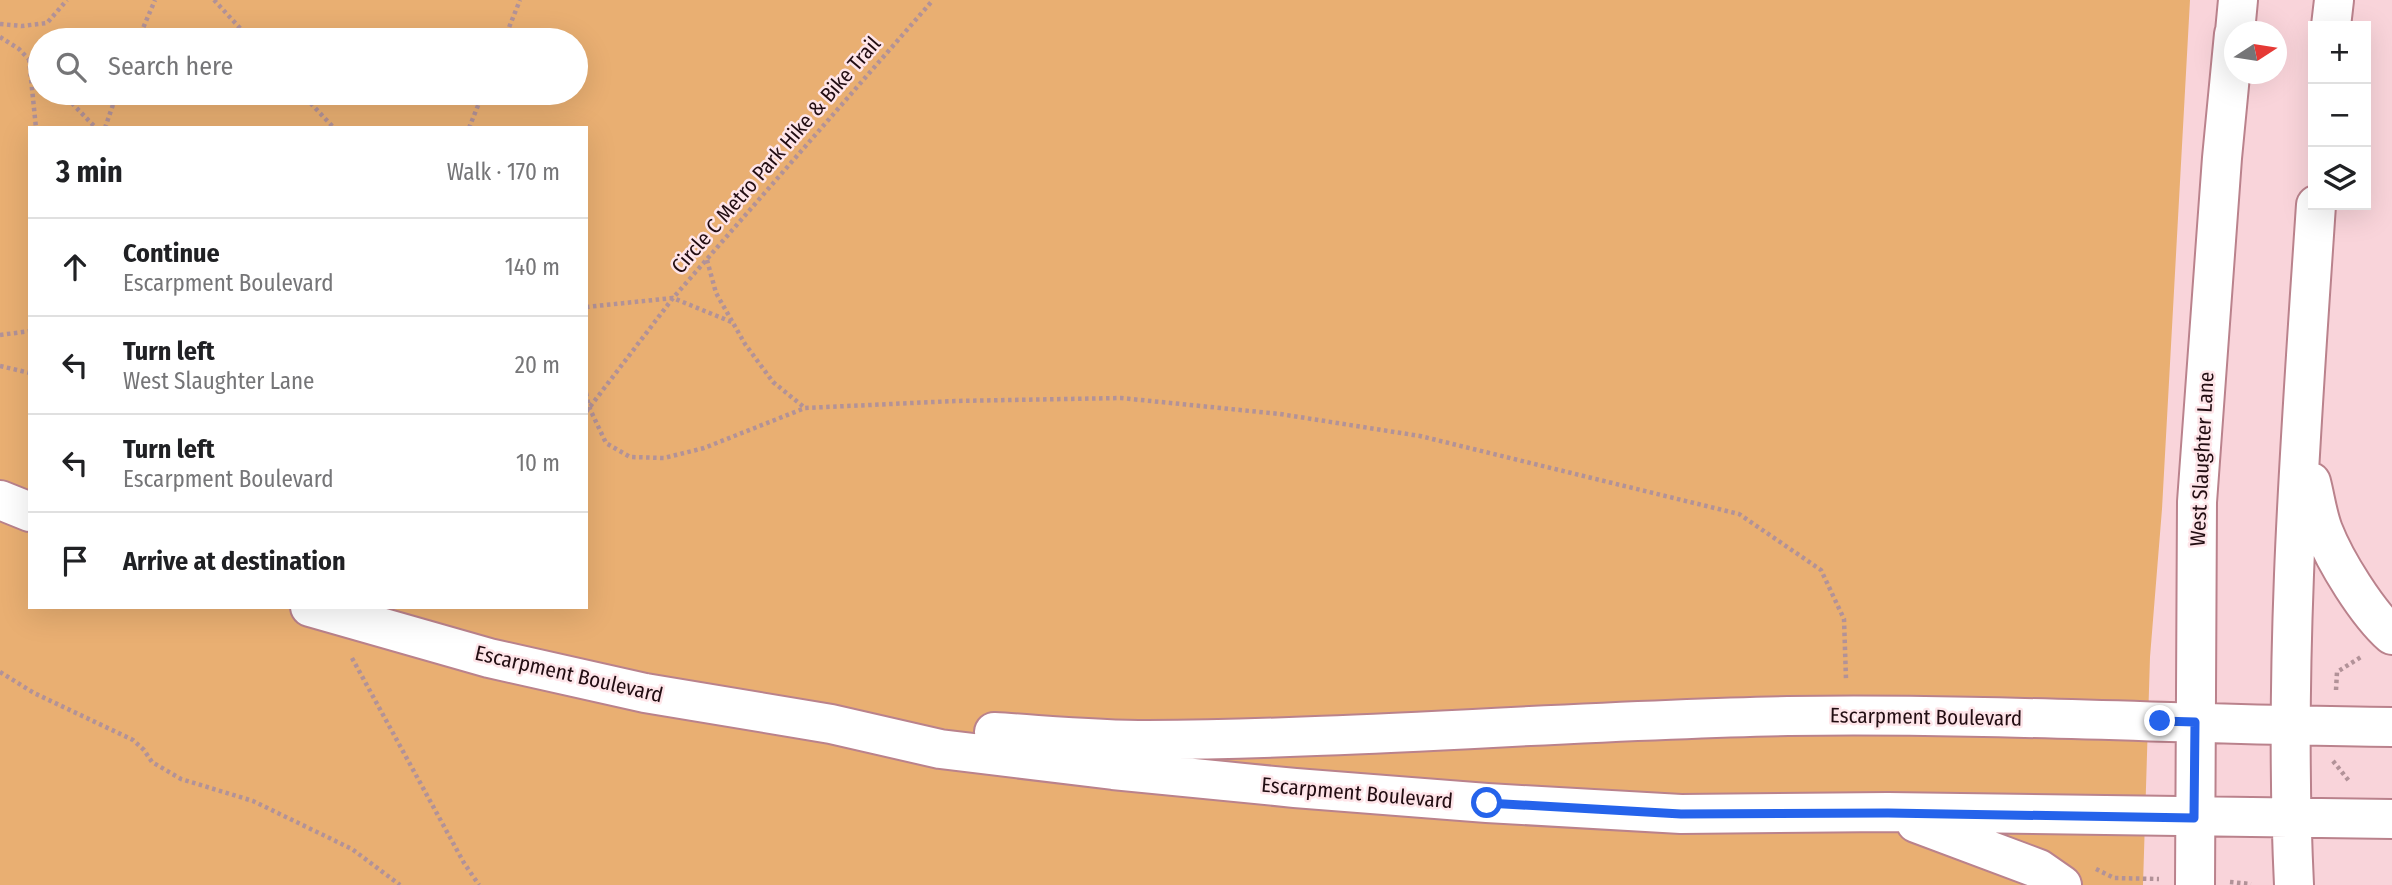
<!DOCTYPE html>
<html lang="en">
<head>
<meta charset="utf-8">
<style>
	:root { --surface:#fff; --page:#f2f2f2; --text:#202124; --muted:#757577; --line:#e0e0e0 }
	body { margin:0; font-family:"Fira Sans Condensed",sans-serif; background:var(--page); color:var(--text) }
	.controls { position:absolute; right:21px; top:21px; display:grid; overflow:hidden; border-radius:0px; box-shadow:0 7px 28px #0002 }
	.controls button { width:63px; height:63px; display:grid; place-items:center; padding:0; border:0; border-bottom:2px solid var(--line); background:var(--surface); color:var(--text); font:35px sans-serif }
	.compass { position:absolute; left:2224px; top:21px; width:63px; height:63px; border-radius:50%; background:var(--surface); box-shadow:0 7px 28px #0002; rotate:78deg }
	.stop { position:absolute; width:21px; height:21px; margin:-16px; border:5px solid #2563eb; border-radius:50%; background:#fff }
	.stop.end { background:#2563eb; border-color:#fff; box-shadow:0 2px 7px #0008 }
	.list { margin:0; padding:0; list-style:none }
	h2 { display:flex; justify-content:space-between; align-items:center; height:91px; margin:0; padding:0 28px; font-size:30px }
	h2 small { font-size:23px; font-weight:400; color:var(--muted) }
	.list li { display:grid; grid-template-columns:46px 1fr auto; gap:21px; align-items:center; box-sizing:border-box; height:98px; padding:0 28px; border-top:2px solid var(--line) }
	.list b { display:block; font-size:26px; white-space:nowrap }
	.list p { margin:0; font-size:23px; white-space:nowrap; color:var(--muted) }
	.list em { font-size:23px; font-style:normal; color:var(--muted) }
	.icon { flex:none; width:38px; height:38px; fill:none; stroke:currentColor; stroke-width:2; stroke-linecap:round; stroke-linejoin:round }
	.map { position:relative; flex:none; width:2392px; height:885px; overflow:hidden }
	.search { position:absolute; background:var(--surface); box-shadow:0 7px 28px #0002; left:28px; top:28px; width:560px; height:77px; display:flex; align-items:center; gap:18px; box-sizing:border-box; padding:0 24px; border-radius:38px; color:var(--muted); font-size:26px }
	.panel { position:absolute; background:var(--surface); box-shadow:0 7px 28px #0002; left:28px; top:126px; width:560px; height:483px; border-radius:0px }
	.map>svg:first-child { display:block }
</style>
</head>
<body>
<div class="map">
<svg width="2392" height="885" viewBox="0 0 2392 885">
	<rect width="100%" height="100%" fill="#f9d4da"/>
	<path fill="#e9af72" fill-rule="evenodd" d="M0 0H2190L2162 509 2150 657 2143 885H0ZM40 40H576V93H40ZM30 128H586V607H30Z"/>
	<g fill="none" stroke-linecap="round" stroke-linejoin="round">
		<defs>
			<path id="secondary" d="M2331 26 2334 0
				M2235 32 2238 0
				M2311 482C2315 497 2317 514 2323 530 2335 561 2367 613 2392 635
				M0 500 30 512
				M310 607 489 658 645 693 831 724 940 749 1113 770 1295 788 1487 803 1681 814 1888 812 2392 819
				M994 732C1045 735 1097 740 1148 740 1362 739 1574 720 1788 716 1989 713 2191 725 2392 727
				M1916 823 2039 869 2062 885
				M2195 885 2197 502 2222 158 2234 34
				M2294 885C2283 658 2301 431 2316 205"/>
		</defs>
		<use href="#secondary" stroke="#ba828c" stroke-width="42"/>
		<path stroke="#b29298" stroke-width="4.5" stroke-dasharray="3.5 3.5" stroke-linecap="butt" d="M214 0 251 40
			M0 24 22 26 47 23 67 0
			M0 37 19 49 40 71
			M138 40 155 0
			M504 40 520 0
			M29 59 36 128
			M62 93 96 128
			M301 93 334 128
			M105 128 117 93
			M469 128 483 93
			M707 260 716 293 745 344 773 382 805 408
			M586 307 673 298 933 0
			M0 335 30 331
			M0 366 30 373
			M586 393 589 407 606 443 630 457 664 458 704 448 805 408 955 401 1121 398 1280 414 1420 436 1739 514 1821 570 1844 619 1846 679
			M586 412 673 298 734 323
			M493 608V607
			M352 658 464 863 479 885
			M0 672 34 693 133 740 144 750 152 762 181 779 253 801 352 849 400 885
			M2336 690 2337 672 2361 657
			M2333 761 2349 781
			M2096 869 2114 878 2159 879
			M2230 882 2251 884"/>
		<use href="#secondary" stroke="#fff" stroke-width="38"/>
	</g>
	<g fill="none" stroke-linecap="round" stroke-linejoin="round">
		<path stroke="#2563eb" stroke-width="9" d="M1487 803 1681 814 1888 813 2194 818 2195 722 2160 721"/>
	</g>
	<g text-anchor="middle" stroke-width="5" stroke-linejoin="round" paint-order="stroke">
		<g font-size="21" fill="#220d12" stroke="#fee5e9">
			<text transform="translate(776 155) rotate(-49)" y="7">Circle C Metro Park Hike &amp; Bike Trail</text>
			<text transform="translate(2202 459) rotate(-87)" y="7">West Slaughter Lane</text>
			<text transform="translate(569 674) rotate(13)" y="7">Escarpment Boulevard</text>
			<text transform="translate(1926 717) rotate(1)" y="7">Escarpment Boulevard</text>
			<text transform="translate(1357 793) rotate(5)" y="7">Escarpment Boulevard</text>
		</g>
	</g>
</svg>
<div class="controls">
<button>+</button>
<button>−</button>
<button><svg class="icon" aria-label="layers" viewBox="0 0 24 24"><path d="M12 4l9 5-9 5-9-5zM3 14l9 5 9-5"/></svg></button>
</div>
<svg class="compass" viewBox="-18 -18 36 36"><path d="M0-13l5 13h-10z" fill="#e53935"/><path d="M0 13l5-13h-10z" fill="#757577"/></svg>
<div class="stop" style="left:1487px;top:803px"></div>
<div class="stop end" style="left:2160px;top:721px"></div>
<div class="search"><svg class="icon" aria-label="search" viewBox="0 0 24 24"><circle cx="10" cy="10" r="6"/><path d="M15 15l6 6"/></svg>Search here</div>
<section class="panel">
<h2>3 min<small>Walk · 170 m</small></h2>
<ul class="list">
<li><svg class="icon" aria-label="ahead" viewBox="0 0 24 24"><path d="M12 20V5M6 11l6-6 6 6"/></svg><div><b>Continue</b><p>Escarpment Boulevard</p></div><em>140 m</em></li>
<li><svg class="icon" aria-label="left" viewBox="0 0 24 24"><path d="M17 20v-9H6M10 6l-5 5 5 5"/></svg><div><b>Turn left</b><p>West Slaughter Lane</p></div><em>20 m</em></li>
<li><svg class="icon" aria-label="left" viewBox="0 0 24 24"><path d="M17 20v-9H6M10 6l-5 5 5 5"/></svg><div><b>Turn left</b><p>Escarpment Boulevard</p></div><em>10 m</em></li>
<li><svg class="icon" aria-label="arrive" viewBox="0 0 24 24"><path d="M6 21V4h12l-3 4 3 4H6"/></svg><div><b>Arrive at destination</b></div></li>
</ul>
</section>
</div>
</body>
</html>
